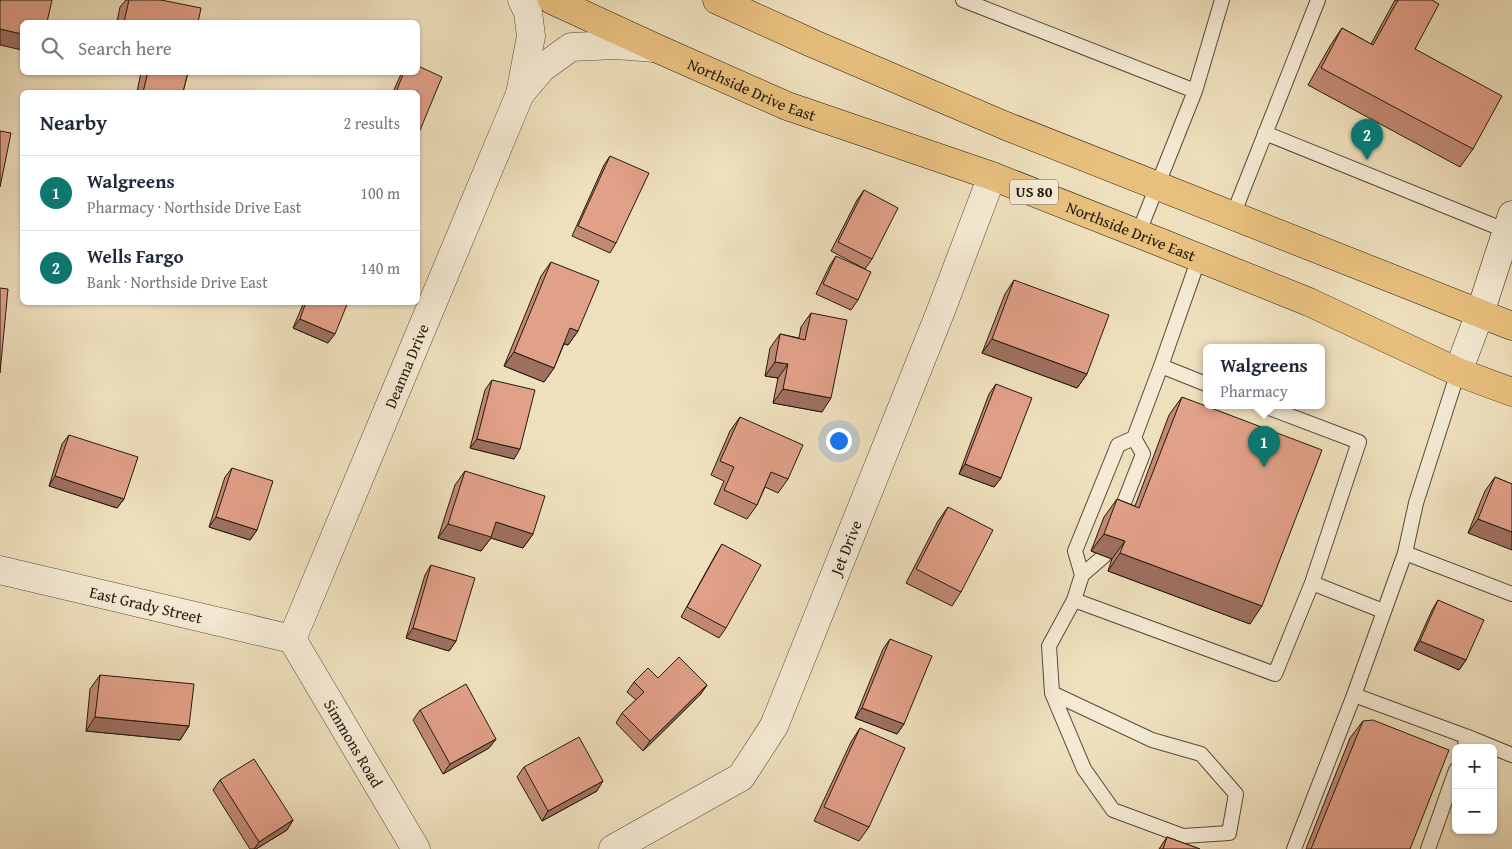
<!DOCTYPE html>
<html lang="en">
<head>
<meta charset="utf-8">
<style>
	:root { --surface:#fff; --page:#f6f6f7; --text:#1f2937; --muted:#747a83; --line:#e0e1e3; --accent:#0f766e }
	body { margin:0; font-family:"Gentium Book Plus",serif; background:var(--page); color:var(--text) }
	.controls { position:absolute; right:15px; bottom:15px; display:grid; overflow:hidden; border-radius:8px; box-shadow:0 1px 4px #0004 }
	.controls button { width:45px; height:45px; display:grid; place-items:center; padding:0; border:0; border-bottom:1px solid var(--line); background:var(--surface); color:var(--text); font:25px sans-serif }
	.you { position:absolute; left:838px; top:440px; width:18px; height:18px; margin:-12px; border:4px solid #fff; border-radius:50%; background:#1a73e8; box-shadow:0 0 0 8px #1a73e833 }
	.badge { display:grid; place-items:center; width:32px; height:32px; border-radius:50%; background:var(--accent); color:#fff; font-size:16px; font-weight:700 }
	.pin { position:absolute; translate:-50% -41px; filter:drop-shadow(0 1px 2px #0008) }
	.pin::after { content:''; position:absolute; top:26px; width:18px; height:15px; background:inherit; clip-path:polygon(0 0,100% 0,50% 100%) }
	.popup { position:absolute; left:1203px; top:344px; width:122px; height:65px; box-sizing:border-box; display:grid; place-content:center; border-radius:8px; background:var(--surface); filter:drop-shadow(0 1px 4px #0005); font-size:16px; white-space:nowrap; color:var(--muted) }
	.popup b { font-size:19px; color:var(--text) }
	.popup::after { content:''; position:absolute; left:50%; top:100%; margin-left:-10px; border:10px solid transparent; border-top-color:var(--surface) }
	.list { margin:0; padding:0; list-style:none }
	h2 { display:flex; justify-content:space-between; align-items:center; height:65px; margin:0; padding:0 20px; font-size:21px }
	h2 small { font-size:16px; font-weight:400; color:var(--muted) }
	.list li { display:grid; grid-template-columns:32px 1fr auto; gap:15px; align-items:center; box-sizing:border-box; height:75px; padding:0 20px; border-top:1px solid var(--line) }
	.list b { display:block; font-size:19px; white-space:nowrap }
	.list p { margin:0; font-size:16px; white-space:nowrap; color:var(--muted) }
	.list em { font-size:16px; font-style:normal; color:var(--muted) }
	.icon { flex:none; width:28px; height:28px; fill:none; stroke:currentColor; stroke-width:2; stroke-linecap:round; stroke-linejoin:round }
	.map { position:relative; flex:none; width:1512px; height:849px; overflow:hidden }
	.search { position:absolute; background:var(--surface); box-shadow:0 1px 4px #0004; left:20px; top:20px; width:400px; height:55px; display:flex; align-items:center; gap:12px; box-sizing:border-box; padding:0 18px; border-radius:8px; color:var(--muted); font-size:19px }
	.panel { position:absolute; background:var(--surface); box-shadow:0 1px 4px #0004; left:20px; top:90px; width:400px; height:215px; border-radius:8px }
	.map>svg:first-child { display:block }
</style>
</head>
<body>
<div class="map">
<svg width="1512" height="849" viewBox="0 0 1512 849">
	<rect width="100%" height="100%" fill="#efe0bd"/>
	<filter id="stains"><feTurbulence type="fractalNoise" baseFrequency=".004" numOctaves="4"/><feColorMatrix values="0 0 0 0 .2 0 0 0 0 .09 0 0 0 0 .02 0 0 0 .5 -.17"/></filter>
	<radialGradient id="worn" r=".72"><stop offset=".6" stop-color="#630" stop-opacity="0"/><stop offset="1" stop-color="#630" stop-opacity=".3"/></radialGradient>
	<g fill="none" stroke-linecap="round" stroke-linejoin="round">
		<defs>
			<path id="lane" d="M963 0 1195 91 1138 234
				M1195 91 1222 0
				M1265 133 1507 231
				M1233 215 1318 0
				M1161 366 1206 384
				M1264 406 1359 442 1312 583 1383 611
				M1118 518 1143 454 1134 438
				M1405 553 1512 594
				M1082 575 1075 551 1118 445 1134 438 1161 366 1199 258
				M1074 600 1275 674 1312 583
				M1052 693 1152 740 1201 754 1236 794 1229 833 1183 836 1113 810 1084 769 1052 693 1049 646 1074 600 1082 575 1104 556
				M1354 695 1468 737 1464 748
				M1468 737 1512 755
				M1294 849 1354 695 1405 553 1416 503 1458 372
				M1428 849 1456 770"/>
			<g id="street">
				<path d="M520 94 542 68 571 47 616 45 655 48"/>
				<path id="s1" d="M0 570 292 639"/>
				<path id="s2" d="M292 639 520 94 531 36 528 12 522 0"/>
				<path id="s3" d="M292 639 416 849"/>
				<path id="s4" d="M613 849 741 777 774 726 940 313 992 176"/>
			</g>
			<path id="secondary" d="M1458 372 1480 313 1512 215"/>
			<g id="primary">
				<path id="s5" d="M552 0 656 48 787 106 992 176 1157 241 1309 302 1458 372 1512 392"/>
				<path d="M717 0 814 44 1006 126 1512 326"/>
			</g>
		</defs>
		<use href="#lane" stroke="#554b3a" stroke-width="16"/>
		<use href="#street" stroke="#554b3a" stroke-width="29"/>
		<use href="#secondary" stroke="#22190f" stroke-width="29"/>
		<use href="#primary" stroke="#22190f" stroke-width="29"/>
		<use href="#lane" stroke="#f5ebd4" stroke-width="14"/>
		<use href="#street" stroke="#f5ebd4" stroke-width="28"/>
		<use href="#secondary" stroke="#f5ebd4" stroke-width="28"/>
		<use href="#primary" stroke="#e8c07e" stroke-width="28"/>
	</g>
	<path fill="#c28a75" stroke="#22190f" d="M126 0H161L198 22H117L120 7Z
		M1395 0H1432L1415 49 1473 149 1460 167 1308 85 1330 46 1342 28 1371 44Z
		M141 72H188L183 92H137Z
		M402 72H418V92H393Z
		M610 156 616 243 610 253 572 236 604 165Z
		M864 190 872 259 865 269 831 251 857 200Z
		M836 256 858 300 851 310 816 294 830 265Z
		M551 262 578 331 568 345 564 344 554 368 544 382 504 366 541 276Z
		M1014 280 1087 374 1077 388 982 353 1005 294Z
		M304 302H348L328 343 293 328Z
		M811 313 822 412 773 403 778 378 765 376 770 348 780 334 799 338 801 327Z
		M492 380 514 459 470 448 485 390Z
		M996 384 1001 478 994 487 959 474 989 394Z
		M1182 397 1250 624 1108 571 1112 559 1091 551 1104 517 1117 499 1135 506 1169 415Z
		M740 417 788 479 778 493 765 487 757 505 747 519 714 504 724 481 711 475 730 431Z
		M69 435 124 499 117 508 49 486 62 444Z
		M232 468 257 530 250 540 209 527 225 477Z
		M465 471 533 534 523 548 491 538 481 551 438 538 455 485Z
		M1495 477 1512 484 1468 533 1485 491Z
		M948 507 961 592 952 606 906 583 938 521Z
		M722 544 726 628 719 638 681 617 716 554Z
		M431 565 456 641 449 651 406 638 425 575Z
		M1438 600 1466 660 1459 670 1414 650 1432 610Z
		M890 639 904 724 897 734 855 718 883 649Z
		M100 675 189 726 180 740 86 731 90 689Z
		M658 678 707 685 700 695 643 751 616 723 622 713 636 700 627 692 634 682Z
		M420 710 496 739 489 748 443 774 413 720Z
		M1363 721 1410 849H1306L1350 738Z
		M860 728 869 827 859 841 814 821 851 742Z
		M524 767 597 791 542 821 517 777Z
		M220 780 293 820 287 830 256 849H250L213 790Z
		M1167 837 1200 849H1159Z"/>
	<path fill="#9e705f" stroke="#22190f" d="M0 29 22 34V50L0 45Z
		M300 319 335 334 328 343 293 328Z
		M570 328 578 331 568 345 560 342Z
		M992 339 1087 374 1077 388 982 353Z
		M514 352 554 368 544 382 504 366Z
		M775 362 788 364 778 378 765 376Z
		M783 389 831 398 822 412 773 403Z
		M477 439 520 449 514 459 470 448Z
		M965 464 1001 478 994 487 959 474Z
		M55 476 124 499 117 508 49 486Z
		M216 517 257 530 250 540 209 527Z
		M1478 519 1512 532V550L1468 533Z
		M496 522 533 534 523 548 491 538 481 551 438 538 448 524Z
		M1104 534 1125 541 1112 559 1091 551Z
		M1120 553 1262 606 1250 624 1108 571Z
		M413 628 456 641 449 651 406 638Z
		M1420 641 1466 660 1459 670 1414 650Z
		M707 685 700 695 643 751 650 741Z
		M862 708 904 724 897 734 855 718Z
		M95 717 189 726 180 740 86 731Z
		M496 739 489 748 443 774 450 764Z
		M603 781 597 791 542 821 548 811Z
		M293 820 287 830 256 849H254L259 842Z"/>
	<path fill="#e1a088" stroke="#22190f" d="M0 0H52L47 22H22V34L0 29Z
		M129 0H161L201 8 198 22H124Z
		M1398 0H1432L1439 4 1415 49 1502 96 1473 149 1321 68 1342 28 1373 45Z
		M418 66 442 77 418 135V92H396L404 72H418Z
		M148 72H188L183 92H143Z
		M0 131 11 133 0 187Z
		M610 156 649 173 616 243 578 226Z
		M864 190 898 208 872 259 838 242Z
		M836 256 871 272 858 300 823 284Z
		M551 262 599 281 578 331 570 328 554 368 514 352Z
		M1014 280 1109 315 1087 374 992 339Z
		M0 288 8 289 0 373Z
		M306 302H348L335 334 300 319Z
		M811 313 847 320 831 398 783 389 788 364 775 362 780 334 805 340Z
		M492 380 535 390 520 449 477 439Z
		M996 384 1032 398 1001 478 965 464Z
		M1182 397 1322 450 1262 606 1120 553 1125 541 1104 534 1117 499 1139 508Z
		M740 417 803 445 788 479 771 472 757 505 724 490 734 467 720 461Z
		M69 435 138 457 124 499 55 476Z
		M232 468 273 481 257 530 216 517Z
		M465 471 545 496 533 534 496 522 491 537 448 524Z
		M1495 477 1512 484V532L1478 519Z
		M948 507 993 530 961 592 916 569Z
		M722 544 761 565 726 628 687 607Z
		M431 565 475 578 456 641 413 628Z
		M1438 600 1484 620 1466 660 1420 641Z
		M890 639 932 656 904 724 862 708Z
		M679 657 707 685 650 741 622 713 644 692 634 682 648 668 658 678Z
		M100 675 194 684 189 726 95 717Z
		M466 684 496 739 450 764 420 710Z
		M1373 720 1449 750 1410 849H1311L1363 721Z
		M860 728 905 748 869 827 824 807Z
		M579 737 603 781 548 811 524 767Z
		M254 759 293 820 259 842 220 780Z
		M1167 837 1200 849H1163Z"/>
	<g text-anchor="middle" stroke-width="4" stroke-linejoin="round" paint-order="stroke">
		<rect fill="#f5ebd4" stroke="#61584a" stroke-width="1" x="1010" y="179.5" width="48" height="25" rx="4"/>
		<g font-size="15" font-weight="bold" fill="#22190f">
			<text x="1034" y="197">US 80</text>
		</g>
		<g font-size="16" fill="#22190f" stroke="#f5ebd4">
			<text dy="6" stroke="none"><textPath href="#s5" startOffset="219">Northside Drive East</textPath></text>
			<text dy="6" stroke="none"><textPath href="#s5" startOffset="624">Northside Drive East</textPath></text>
			<text dy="6" stroke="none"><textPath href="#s2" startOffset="296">Deanna Drive</textPath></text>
			<text dy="6" stroke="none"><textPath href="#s4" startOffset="400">Jet Drive</textPath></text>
			<text dy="6" stroke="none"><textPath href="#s1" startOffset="150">East Grady Street</textPath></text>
			<text dy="6" stroke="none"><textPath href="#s3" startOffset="121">Simmons Road</textPath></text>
		</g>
	</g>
	<rect width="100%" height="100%" filter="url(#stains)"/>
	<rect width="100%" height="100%" fill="url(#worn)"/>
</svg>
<div class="controls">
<button>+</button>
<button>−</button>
</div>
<div class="you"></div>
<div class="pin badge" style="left:1264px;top:467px">1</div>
<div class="popup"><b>Walgreens</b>Pharmacy</div>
<div class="pin badge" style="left:1367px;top:160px">2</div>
<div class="search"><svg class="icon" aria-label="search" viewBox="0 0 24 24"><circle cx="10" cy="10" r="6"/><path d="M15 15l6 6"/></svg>Search here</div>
<section class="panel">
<h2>Nearby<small>2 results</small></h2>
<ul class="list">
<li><span class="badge">1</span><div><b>Walgreens</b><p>Pharmacy · Northside Drive East</p></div><em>100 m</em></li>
<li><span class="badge">2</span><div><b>Wells Fargo</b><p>Bank · Northside Drive East</p></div><em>140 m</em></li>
</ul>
</section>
</div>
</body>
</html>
